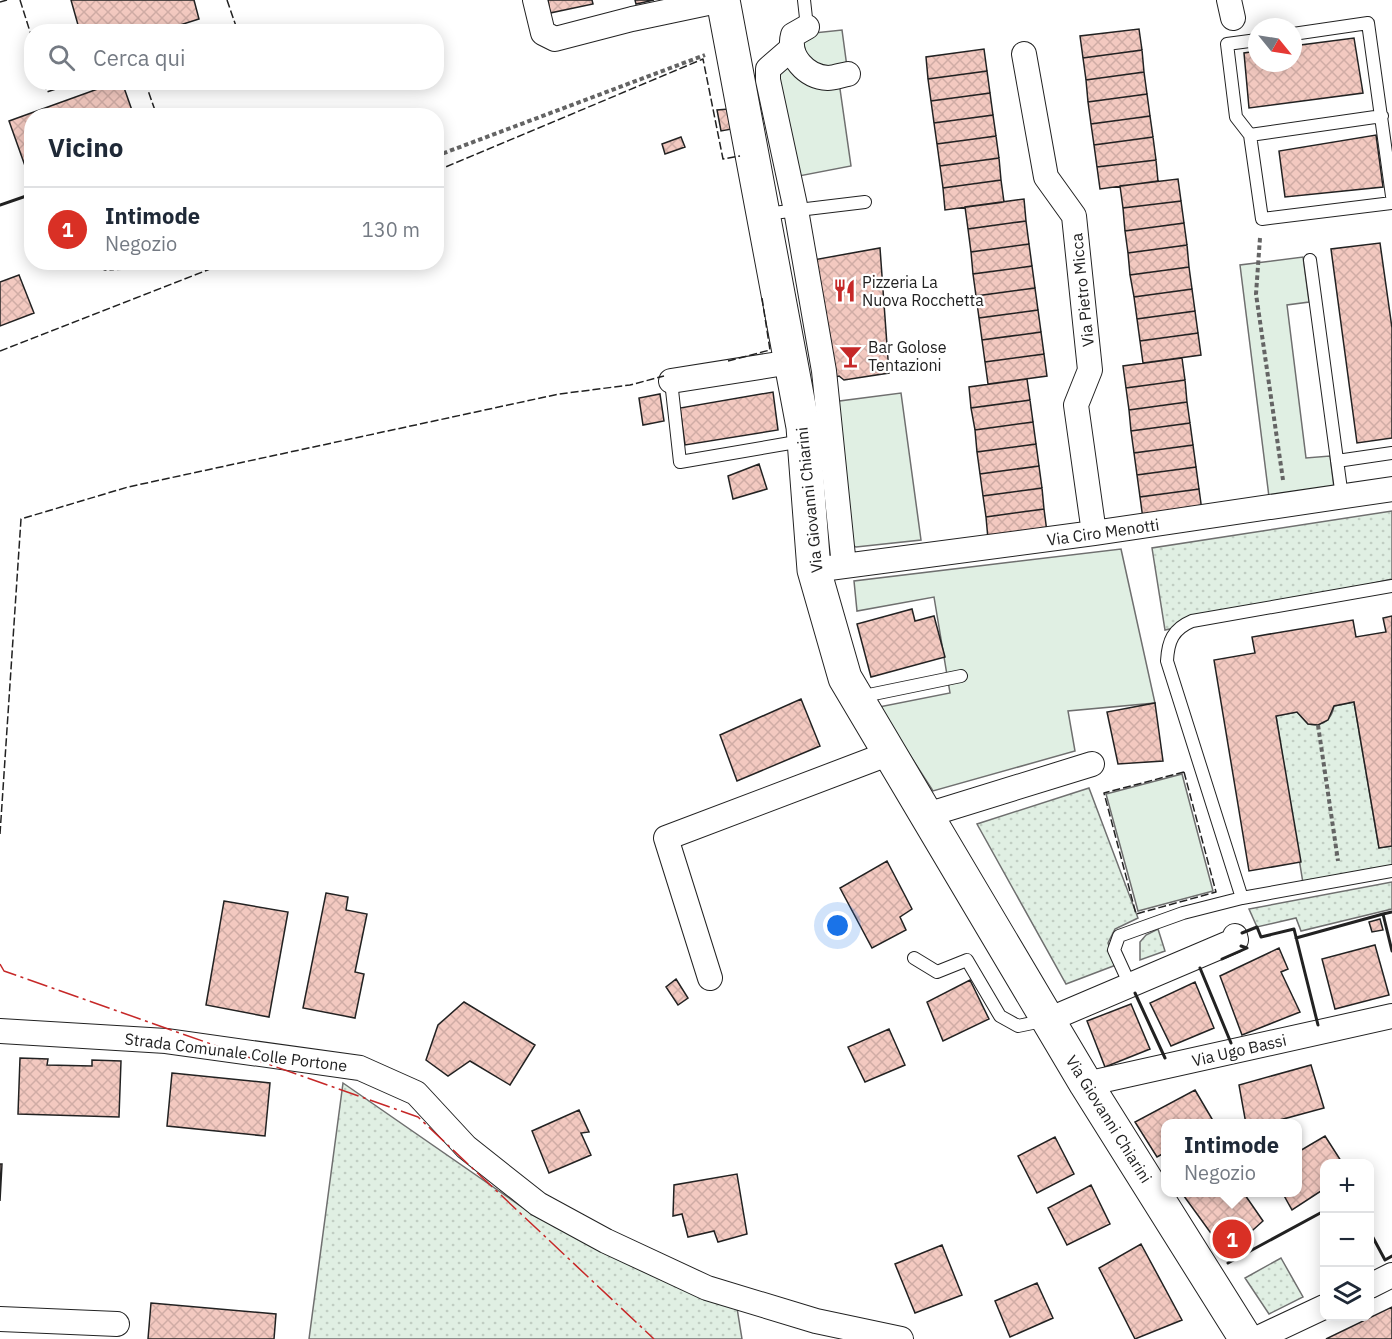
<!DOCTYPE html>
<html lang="it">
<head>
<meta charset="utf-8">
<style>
	:root { --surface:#fff; --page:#f2f2f3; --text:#1f2937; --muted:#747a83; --line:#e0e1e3; --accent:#d93025 }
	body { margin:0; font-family:"IBM Plex Sans",sans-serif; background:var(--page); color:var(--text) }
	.controls { position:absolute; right:18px; bottom:18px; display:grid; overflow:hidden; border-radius:12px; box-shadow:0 3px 15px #0003 }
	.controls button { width:54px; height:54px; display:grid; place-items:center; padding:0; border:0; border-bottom:2px solid var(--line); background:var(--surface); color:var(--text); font:30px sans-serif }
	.compass { position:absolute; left:1248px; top:18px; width:54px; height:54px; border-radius:50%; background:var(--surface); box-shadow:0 3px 15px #0003; rotate:120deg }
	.you { position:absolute; left:838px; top:926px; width:21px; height:21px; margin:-15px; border:4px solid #fff; border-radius:50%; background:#1a73e8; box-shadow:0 0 0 9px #1a73e833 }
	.badge { display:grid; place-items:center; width:39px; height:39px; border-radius:50%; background:var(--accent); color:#fff; font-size:20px; font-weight:700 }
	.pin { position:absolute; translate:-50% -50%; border:3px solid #fff; box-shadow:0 2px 6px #0006 }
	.popup { position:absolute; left:1161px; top:1119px; width:141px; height:78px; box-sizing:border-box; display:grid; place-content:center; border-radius:12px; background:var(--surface); filter:drop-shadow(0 2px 4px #0005); font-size:20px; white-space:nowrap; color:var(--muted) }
	.popup b { font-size:22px; color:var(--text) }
	.popup::after { content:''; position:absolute; left:50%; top:100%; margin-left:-12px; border:12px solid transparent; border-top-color:var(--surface) }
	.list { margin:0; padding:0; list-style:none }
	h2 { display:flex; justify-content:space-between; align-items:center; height:78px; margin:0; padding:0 24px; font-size:26px }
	h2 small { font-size:20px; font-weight:400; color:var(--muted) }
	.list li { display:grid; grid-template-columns:39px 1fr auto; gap:18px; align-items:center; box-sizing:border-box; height:84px; padding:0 24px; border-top:2px solid var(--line) }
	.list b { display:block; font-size:22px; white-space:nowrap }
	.list p { margin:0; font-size:20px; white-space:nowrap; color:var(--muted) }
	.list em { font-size:20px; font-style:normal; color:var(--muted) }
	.icon { flex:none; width:33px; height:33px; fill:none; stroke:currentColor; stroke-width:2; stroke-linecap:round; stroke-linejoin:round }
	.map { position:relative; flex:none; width:1392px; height:1339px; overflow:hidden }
	.search { position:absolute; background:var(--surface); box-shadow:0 3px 15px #0003; left:24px; top:24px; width:420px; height:66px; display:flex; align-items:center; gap:15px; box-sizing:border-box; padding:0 21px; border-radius:24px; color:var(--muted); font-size:22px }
	.panel { position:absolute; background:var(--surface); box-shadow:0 3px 15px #0003; left:24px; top:108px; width:420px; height:162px; border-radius:24px }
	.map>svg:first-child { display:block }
</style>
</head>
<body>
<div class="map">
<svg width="1392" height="1339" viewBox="0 0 1392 1339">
	<defs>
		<pattern id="grass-dots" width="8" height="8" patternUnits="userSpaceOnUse" patternTransform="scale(1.5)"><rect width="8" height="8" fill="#e0efe3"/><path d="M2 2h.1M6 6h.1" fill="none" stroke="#c0cdc2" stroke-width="1.8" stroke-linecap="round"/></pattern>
		<pattern id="building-cross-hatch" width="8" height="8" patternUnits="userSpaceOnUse" patternTransform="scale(1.5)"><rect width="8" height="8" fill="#f3c9c0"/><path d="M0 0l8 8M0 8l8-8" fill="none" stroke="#d0aca5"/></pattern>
	</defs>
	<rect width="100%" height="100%" fill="#fff"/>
	<path fill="url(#grass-dots)" stroke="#6f6f6f" stroke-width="1.5" d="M1392 511V579L1165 630 1152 548Z
		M1354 702 1379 848 1392 846V866L1303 883 1276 716 1297 712 1308 724C1322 727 1332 720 1334 706Z
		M1089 788 1138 918 1115 929 1108 943 1116 965 1066 984 977 824Z
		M1392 882V909L1301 931 1296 918 1257 927 1249 909Z
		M1158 929 1165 951 1140 960V942L1146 935Z
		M343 1083 535 1216 737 1308 742 1339H309Z
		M1281 1258 1303 1297 1269 1314 1245 1278Z"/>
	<path fill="#e0efe3" stroke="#6f6f6f" stroke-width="1.5" d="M842 30 847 67 839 82 851 166 794 177 770 69 795 35Z
		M1303 257 1309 302 1287 305 1306 458 1330 456 1334 488 1269 497 1240 265Z
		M901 393 921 540 856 547 846 543 832 402Z
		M1121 549 1155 703 1068 711 1075 751 933 791 879 707 950 693 934 597 857 611 854 581Z
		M1182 774 1213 891 1138 911 1106 794Z"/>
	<path fill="url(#building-cross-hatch)" stroke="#222" stroke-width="1.5" d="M71 0H194L199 19 158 32H80Z
		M548 0H592L593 4 550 13Z
		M635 0H654L636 4Z
		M1139 29 1142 50 1083 58 1080 36Z
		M1354 38 1363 93 1249 108 1244 53 1257 51V63H1293V46Z
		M984 49 987 71 928 79 926 57Z
		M1142 50 1144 72 1086 80 1083 58Z
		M987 71 990 93 931 101 928 79Z
		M1144 72 1147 94 1088 102 1086 80Z
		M117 82H122L134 116H32V176L29 177 9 121Z
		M990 93 993 115 934 123 931 101Z
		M1147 94 1150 116 1091 124 1088 102Z
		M729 109 732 129 721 131 717 110Z
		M993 115 996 136 937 144 934 123Z
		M1150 116 1153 137 1094 145 1091 124Z
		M1376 135 1383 187 1285 197 1279 151Z
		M996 136 999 158 940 166 937 144Z
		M681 137 685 147 665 154 662 144Z
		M1153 137 1156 160 1097 167 1094 145Z
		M999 158 1001 180 943 188 940 166Z
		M1156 160 1158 181 1100 189 1097 167Z
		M1178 179 1181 201 1123 208 1120 186Z
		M1001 180 1004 202 945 210 943 188Z
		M1024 199 1026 221 968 229 965 207Z
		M1181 201 1184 223 1125 231 1123 208Z
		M1026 221 1029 244 971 252 968 229Z
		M1184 223 1187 245 1128 253 1125 231Z
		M1380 243 1392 328V438L1357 443 1331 249Z
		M1029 244 1032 266 973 274 971 252Z
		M1187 245 1189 267 1130 275 1128 253Z
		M880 248 889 373 844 380 839 376 832 378 813 260Z
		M1032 266 1035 288 976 296 973 274Z
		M1189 267 1192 289 1134 297 1130 275Z
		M19 275 34 313 0 326V282Z
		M1035 288 1038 310 979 318 976 296Z
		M1192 289 1195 311 1137 319 1134 297Z
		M1038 310 1041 332 982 340 979 318Z
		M1195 311 1198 333 1140 341 1137 319Z
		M1041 332 1044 354 985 362 982 340Z
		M1198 333 1201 355 1143 363 1140 341Z
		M1044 354 1047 376 988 384 985 362Z
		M1182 358 1185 380 1126 388 1123 366Z
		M1027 379 1030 400 971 408 969 387Z
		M1185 380 1187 402 1129 410 1126 388Z
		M773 392 778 430 685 445 680 408Z
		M660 394 664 421 643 425 639 398Z
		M1030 400 1033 422 975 430 971 408Z
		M1187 402 1190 423 1131 431 1129 410Z
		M1033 422 1036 444 977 452 975 430Z
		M1190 423 1193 445 1134 453 1131 431Z
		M1036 444 1039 466 980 474 977 452Z
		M1193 445 1196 467 1137 475 1134 453Z
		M759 464 767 489 733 499 728 476Z
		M1039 466 1042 488 983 496 980 474Z
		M1196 467 1199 489 1140 497 1137 475Z
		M1042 488 1044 509 986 517 983 496Z
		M1199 489 1202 511 1143 519 1140 497Z
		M1044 509 1047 532 988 539 986 517Z
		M912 609 915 621 934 616 945 657 871 677 857 624Z
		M1392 616V846L1379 848 1354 702 1334 706 1328 720 1318 725 1308 724 1297 712 1276 716 1301 862 1249 871 1214 660 1255 653 1252 637 1353 620 1356 637 1386 632 1383 618Z
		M801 699 820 746 737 781 720 735Z
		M1155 703 1163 761 1118 764 1107 712Z
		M887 861 912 909 900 917 906 930 872 948 840 888Z
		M326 893 348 897 346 910 367 914 355 972 364 974 355 1018 303 1008Z
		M224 901 288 912 269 1017 206 1005Z
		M1380 919 1383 930 1372 932 1369 922Z
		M1375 945 1389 995 1335 1009 1322 959Z
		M1279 948 1288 969 1281 972 1300 1012 1242 1035 1220 976Z
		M676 979 688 998 678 1005 666 987Z
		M970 980 989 1019 943 1041 927 1002Z
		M1195 982 1214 1028 1171 1046 1150 1003Z
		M464 1002 535 1045 510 1085 470 1061 448 1076 426 1060 438 1025Z
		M1131 1004 1150 1049 1105 1067 1087 1021Z
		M889 1029 905 1065 865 1082 848 1047Z
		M20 1058 48 1059 47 1065 92 1066V1060L121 1061 119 1117 18 1114Z
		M1311 1065 1324 1108 1265 1124H1246L1239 1085Z
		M172 1073 270 1083 265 1136 167 1126Z
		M1195 1090 1215 1124H1166V1152L1157 1157 1135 1122Z
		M579 1110 589 1132 581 1133 591 1155 549 1173 532 1131Z
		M1325 1136 1343 1164H1324V1189L1292 1210 1282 1192H1298V1152Z
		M1055 1137 1074 1174 1037 1193 1018 1156Z
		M0 1164H2L0 1201Z
		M737 1174 747 1234 718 1242 714 1231 688 1237 682 1214 673 1216 674 1185Z
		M1091 1185 1110 1224 1067 1245 1048 1208Z
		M1181 1192H1243L1263 1221 1244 1238 1235 1230 1218 1243Z
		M1141 1244 1182 1320 1135 1339 1099 1268Z
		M942 1245 962 1295 915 1313 895 1264Z
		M1037 1283 1053 1318 1010 1337 995 1301Z
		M151 1303 276 1314 274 1339H148Z
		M1392 1307V1339H1326Z"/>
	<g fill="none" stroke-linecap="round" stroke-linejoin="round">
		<defs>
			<path id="lane" d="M804 0 807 27
				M1293 34 1368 23 1392 196
				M1257 40 1227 44 1236 117 1250 135 1262 219 1392 203
				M1250 135 1382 116
				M765 214 865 202
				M1310 260 1342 497
				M671 381 680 462 802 441
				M1337 461 1392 453
				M1392 586 1192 621C1173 629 1168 641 1167 661L1242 898 1392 871
				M859 697 961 676
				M914 958 937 972 967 960 1000 1016 1018 1026 1047 1020
				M1130 985 1114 950 1119 936 1183 913 1242 898"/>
			<path id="street" d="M535 0 543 33 555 39 632 19 722 0
				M1229 0 1233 18
				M807 27 793 35C787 56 806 77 828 78 834 78 842 75 848 74
				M791 49 768 69V80L796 210 824 371 844 566
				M1024 54 1046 177 1074 216 1090 370 1076 405 1094 533
				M671 381 791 362
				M814 570 1094 533 1392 489
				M927 815 1092 764
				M710 978 666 838 890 753
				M1048 1020 1236 940 1235 936
				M0 1031 166 1041 360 1068 416 1093 466 1147 538 1204 606 1241 707 1288 816 1321 901 1339
				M1086 1084 1392 1016
				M1370 1286 1392 1275
				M0 1319 117 1324
				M1256 1339 1324 1307"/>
			<path id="secondary" d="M723 0 803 427 814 570 845 678 1086 1084 1246 1339"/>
		</defs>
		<use href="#lane" stroke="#222" stroke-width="14"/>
		<use href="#street" stroke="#222" stroke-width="26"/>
		<use href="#secondary" stroke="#222" stroke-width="35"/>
		<path stroke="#646464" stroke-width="4" stroke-dasharray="4.5 3" stroke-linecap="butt" d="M436 156 705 55
			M1260 238 1256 294 1283 480
			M97 262 105 269 122 268 141 262
			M1318 725 1338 861"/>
		<use href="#lane" stroke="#fff" stroke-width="12"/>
		<use href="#street" stroke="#fff" stroke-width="24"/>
		<use href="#secondary" stroke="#fff" stroke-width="33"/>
		<path stroke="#222" stroke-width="1.5" stroke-dasharray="8 3" stroke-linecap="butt" d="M20 0 32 38
			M227 0 238 32
			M0 2 7 0
			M44 82 47 92 76 82
			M145 82 157 116
			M436 171 703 59 723 159 740 156
			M0 351 228 262
			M728 361 770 350 762 298
			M1184 772 1216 892 1136 914 1104 793Z
			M0 834 21 519 128 487 559 394 630 385 664 376"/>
		<path stroke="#222" stroke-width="3" d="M0 205 32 194
			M1383 914 1392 912
			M1242 933 1257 927 1261 937 1294 929 1318 1025
			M1296 938 1383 914 1392 951
			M1222 959 1247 948 1241 946
			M1200 968 1231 1043
			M1135 993 1165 1058
			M1370 1232 1385 1260 1392 1256
			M1228 1263 1324 1211"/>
		<path stroke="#c62828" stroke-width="1.5" stroke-dasharray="21 4.5 3 4.5" stroke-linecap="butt" d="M0 964 4 971 418 1117 654 1339"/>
	</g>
	<defs>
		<symbol id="restaurant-bare" viewBox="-9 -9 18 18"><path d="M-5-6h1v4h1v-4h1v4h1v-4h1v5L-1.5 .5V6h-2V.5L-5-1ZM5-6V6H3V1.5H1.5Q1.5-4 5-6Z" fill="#c62828" stroke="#fff" stroke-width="2.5" paint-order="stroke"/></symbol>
		<symbol id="bar-bare" viewBox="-9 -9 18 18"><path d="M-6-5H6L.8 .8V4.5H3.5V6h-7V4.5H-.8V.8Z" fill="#c62828" stroke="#fff" stroke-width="2.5" paint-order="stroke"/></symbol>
	</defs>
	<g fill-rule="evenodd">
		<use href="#restaurant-bare" x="828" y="274" width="33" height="33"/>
		<use href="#bar-bare" x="834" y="340" width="33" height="33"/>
	</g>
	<g text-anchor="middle" stroke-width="4.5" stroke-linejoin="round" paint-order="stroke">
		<g font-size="16" fill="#222" stroke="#fff" text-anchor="start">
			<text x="862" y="288">Pizzeria La<tspan x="862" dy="18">Nuova Rocchetta</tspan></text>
			<text x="868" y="353">Bar Golose<tspan x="868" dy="18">Tentazioni</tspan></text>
		</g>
		<g font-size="16" fill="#222" stroke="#fff">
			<text transform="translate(1082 290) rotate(-96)" y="6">Via Pietro Micca</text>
			<text transform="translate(809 500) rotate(-96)" y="6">Via Giovanni Chiarini</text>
			<text transform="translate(1103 532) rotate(-8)" y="6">Via Ciro Menotti</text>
			<text transform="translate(1239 1050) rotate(-13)" y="6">Via Ugo Bassi</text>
			<text transform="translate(236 1052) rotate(7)" y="6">Strada Comunale Colle Portone</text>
			<text transform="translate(1109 1119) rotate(58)" y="6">Via Giovanni Chiarini</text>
		</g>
	</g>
</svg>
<div class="controls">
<button>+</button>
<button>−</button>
<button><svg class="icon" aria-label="layers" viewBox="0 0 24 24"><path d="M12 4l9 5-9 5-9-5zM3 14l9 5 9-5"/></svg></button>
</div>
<svg class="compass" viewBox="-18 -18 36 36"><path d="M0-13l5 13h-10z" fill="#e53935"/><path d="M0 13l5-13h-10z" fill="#747a83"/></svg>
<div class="you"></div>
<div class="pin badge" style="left:1232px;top:1239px">1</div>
<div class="popup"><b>Intimode</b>Negozio</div>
<div class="search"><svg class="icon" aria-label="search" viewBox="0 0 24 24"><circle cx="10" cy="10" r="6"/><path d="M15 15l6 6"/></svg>Cerca qui</div>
<section class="panel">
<h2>Vicino<small></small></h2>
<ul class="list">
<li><span class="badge">1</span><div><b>Intimode</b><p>Negozio</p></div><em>130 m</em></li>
</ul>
</section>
</div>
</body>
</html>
